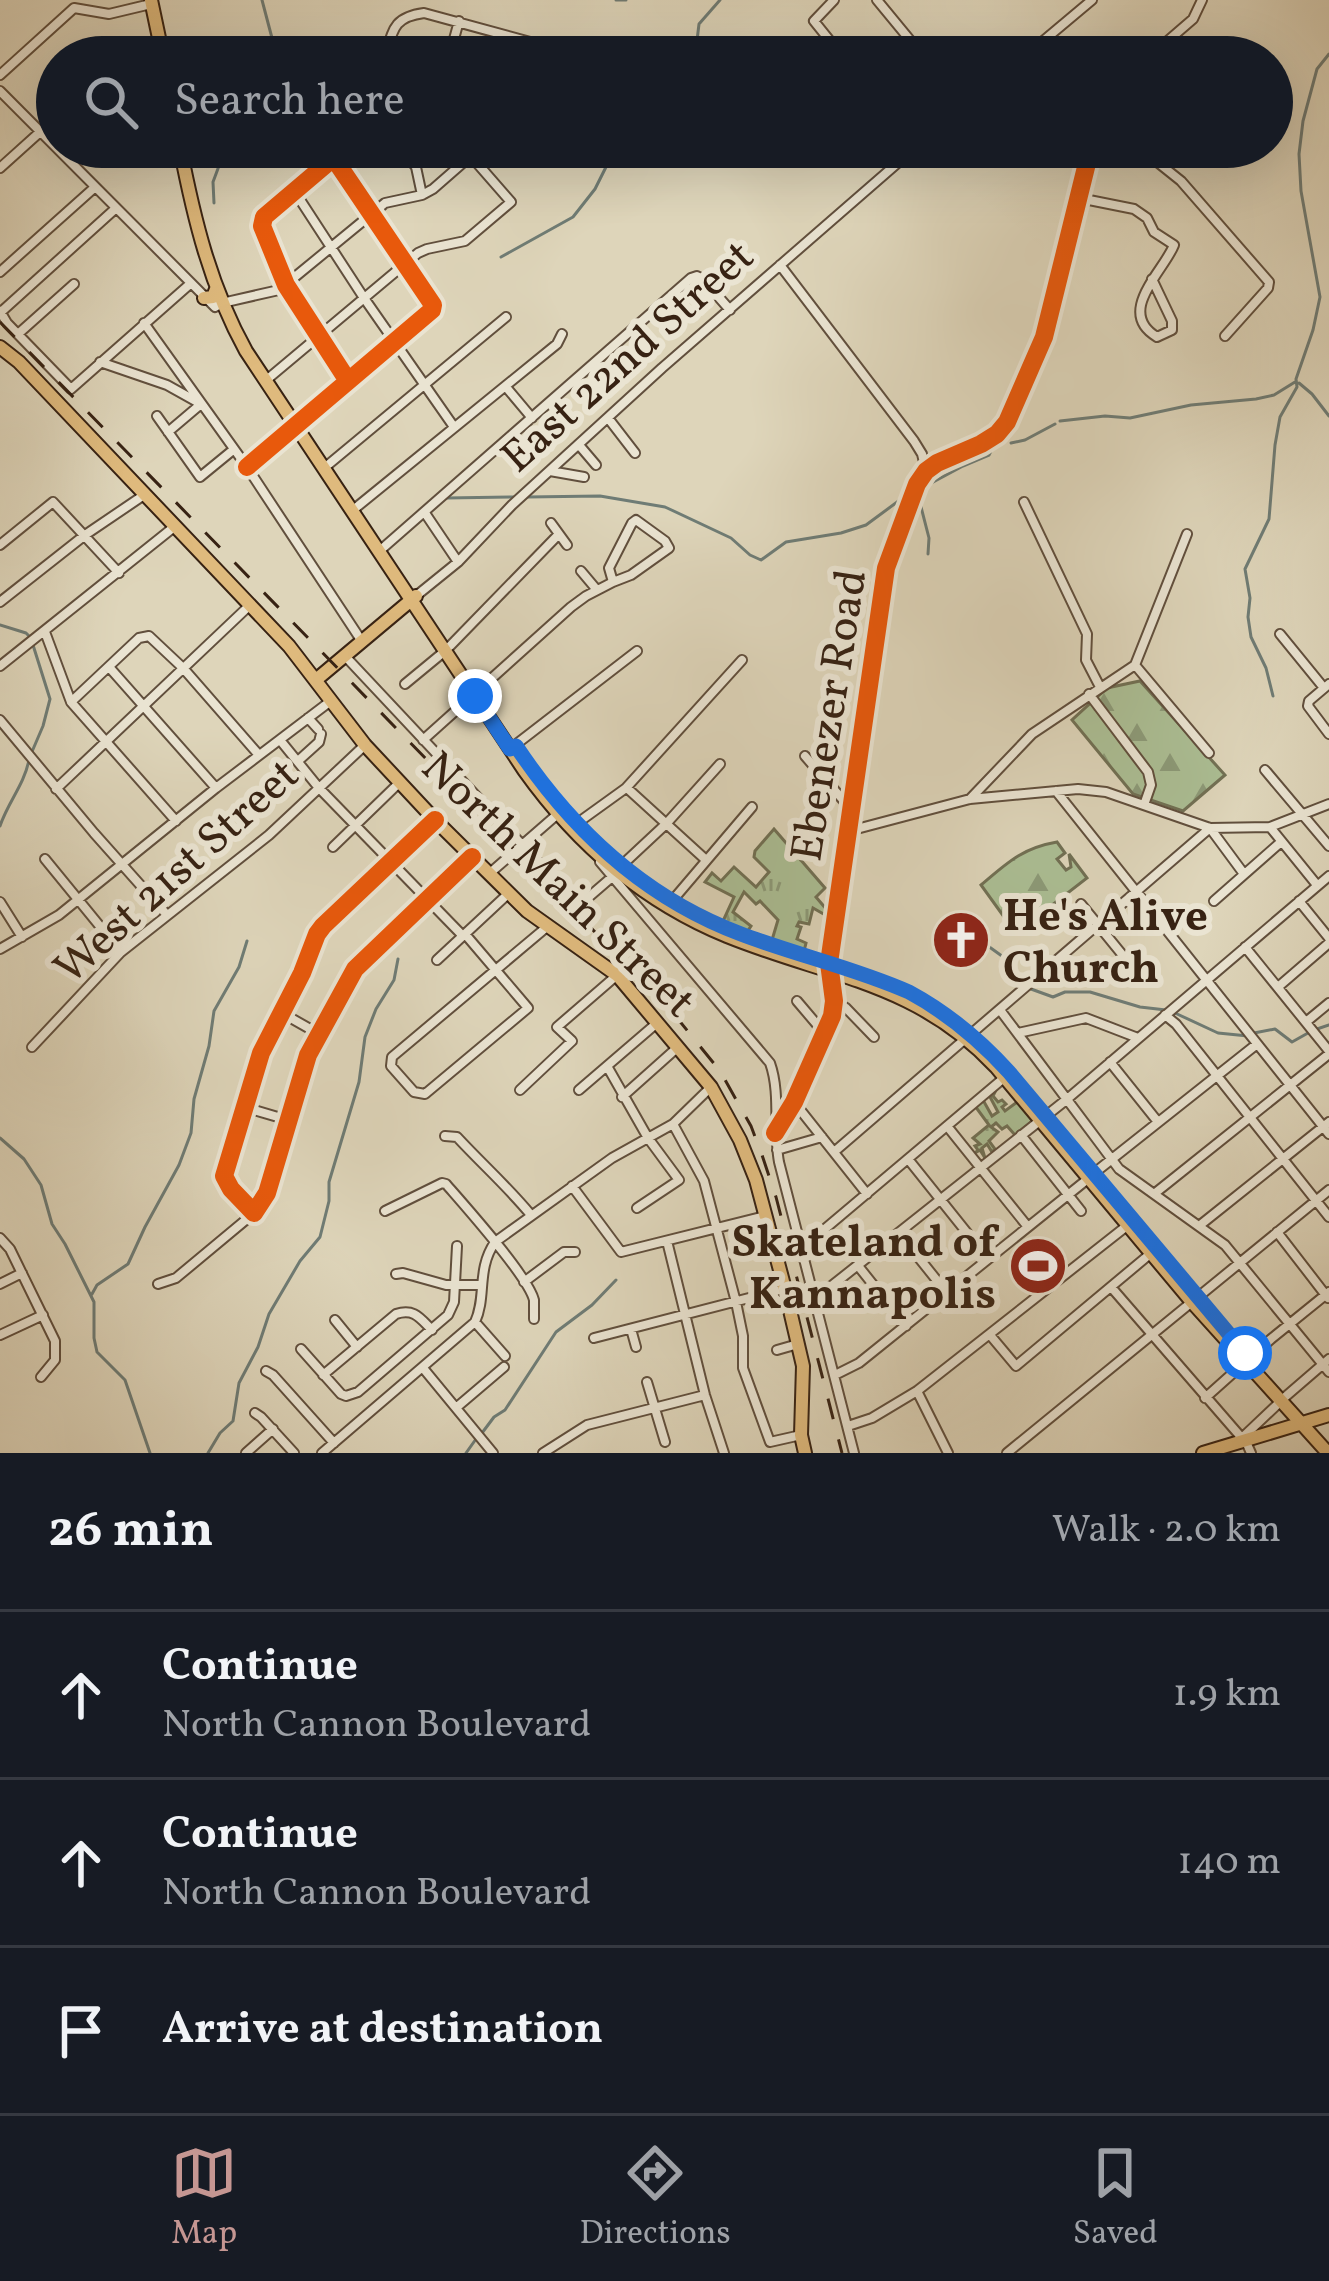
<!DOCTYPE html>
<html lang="en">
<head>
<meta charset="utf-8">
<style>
	:root { --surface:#171b24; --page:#242831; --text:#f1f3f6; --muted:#9ea1a6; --line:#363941; --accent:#c59692 }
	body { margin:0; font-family:Vollkorn,serif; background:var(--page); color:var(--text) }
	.stop { position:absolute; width:36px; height:36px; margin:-27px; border:9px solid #1a73e8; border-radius:50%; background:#fff }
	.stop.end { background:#1a73e8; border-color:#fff; box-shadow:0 3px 12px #0008 }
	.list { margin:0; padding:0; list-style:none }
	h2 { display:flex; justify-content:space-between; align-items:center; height:156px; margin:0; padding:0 48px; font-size:51px }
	h2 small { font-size:39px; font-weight:400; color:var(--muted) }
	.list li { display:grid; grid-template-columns:78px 1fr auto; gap:36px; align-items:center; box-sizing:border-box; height:168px; padding:0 48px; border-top:3px solid var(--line) }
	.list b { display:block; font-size:45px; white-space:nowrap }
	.list p { margin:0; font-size:39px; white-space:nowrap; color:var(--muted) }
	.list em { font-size:39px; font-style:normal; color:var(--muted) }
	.icon { flex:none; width:66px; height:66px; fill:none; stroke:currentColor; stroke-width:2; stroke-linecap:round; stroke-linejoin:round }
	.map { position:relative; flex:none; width:1329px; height:1453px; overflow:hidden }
	.search { position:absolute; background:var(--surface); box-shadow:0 12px 48px #0002; left:36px; right:36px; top:36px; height:132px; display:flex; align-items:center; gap:30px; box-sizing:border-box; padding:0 42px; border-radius:66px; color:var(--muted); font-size:45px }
	.sheet { height:660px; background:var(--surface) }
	nav { display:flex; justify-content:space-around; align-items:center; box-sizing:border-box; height:168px; border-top:3px solid var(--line); background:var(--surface); font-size:33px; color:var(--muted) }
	nav a { display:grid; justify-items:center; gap:6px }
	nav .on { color:var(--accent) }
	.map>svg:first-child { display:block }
</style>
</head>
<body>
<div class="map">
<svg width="1329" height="1453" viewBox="0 0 1329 1453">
	<defs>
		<pattern id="grass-tufts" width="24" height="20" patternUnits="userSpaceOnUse" patternTransform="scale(3)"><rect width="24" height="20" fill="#abbe94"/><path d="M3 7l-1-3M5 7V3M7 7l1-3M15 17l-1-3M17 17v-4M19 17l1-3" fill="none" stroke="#8c9a78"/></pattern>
		<pattern id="forest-firs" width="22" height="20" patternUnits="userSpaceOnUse" patternTransform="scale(3)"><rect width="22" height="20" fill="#abbe94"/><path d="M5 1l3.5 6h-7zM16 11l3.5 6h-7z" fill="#8c9a78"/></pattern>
	</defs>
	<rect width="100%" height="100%" fill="#ded5ba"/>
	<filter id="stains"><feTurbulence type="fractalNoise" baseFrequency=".00167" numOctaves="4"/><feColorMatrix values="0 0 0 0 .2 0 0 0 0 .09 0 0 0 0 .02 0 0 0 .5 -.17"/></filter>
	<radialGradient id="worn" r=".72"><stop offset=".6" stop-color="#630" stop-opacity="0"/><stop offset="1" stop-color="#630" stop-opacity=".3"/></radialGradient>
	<path fill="url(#grass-tufts)" stroke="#717054" stroke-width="3" d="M774 829 825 888 816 897 827 910 833 913V921L828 920 827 916 813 908 809 924 799 922 797 926 801 927 797 939 806 943 804 951 772 940 778 920 760 901 756 904 744 892 733 912 751 926 747 932 723 921 734 897 705 882 712 873 721 881 734 867 756 887 769 872 754 857 755 851Z
		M997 1088 993 1096 998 1102 1002 1100 1006 1104 1002 1107 1005 1111 1020 1100 1035 1119 1015 1135 1007 1126 1002 1129 996 1123 991 1127 998 1132 989 1141 995 1149 992 1152 987 1144 982 1148 985 1158 980 1150 975 1153 978 1150 975 1146 980 1144 973 1138 989 1125 975 1106 983 1100 992 1116 998 1112 989 1095Z"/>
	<path fill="url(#forest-firs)" stroke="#717054" stroke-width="3" d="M1140 681 1225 775 1183 811 1133 794 1072 720 1107 688Z
		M1057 842 1065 853 1057 859 1066 870 1071 867 1069 854 1087 878 1029 923 1020 921 1012 928 981 885C1007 863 1022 848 1057 842Z"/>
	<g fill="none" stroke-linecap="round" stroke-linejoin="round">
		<path stroke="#6f7c75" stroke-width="3" d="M262 0 272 38V57
			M616 0H626
			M695 57 699 24 720 0
			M214 203 213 182 226 147
			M501 257 573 217 595 189 610 159 628 147
			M1299 383 1312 394 1329 416
			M1060 421 1105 416 1130 418 1191 405 1256 399 1274 395 1295 382
			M1011 443 1025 440 1055 424
			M922 488 963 466 989 455 996 441H1005
			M527 497 600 496 665 507 731 538 750 555 761 560 786 542 841 533 866 525 908 494
			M446 498 514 497
			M920 503 929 538 928 554
			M0 625 26 633 31 638
			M1273 696 1266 668 1251 637 1248 617 1250 598 1245 569 1269 519 1275 445 1280 417 1297 387 1296 379 1313 330 1320 297 1301 191 1299 154 1303 121 1317 69 1329 54
			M31 754 43 726 50 699 33 645
			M0 826C8 802 24 785 29 760
			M988 946 1013 964 1023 983
			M1031 989 1053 997 1065 992H1090L1140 1007 1166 1010
			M1175 1013 1218 1033 1248 1036
			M1317 1029 1329 1025
			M1254 1033 1275 1029 1292 1042 1308 1033
			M0 1138 24 1159 41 1185 52 1224 65 1244 94 1302V1338L97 1352 125 1380 150 1453
			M92 1294 97 1285 128 1264 145 1227 179 1165 191 1133 194 1099 209 1046 214 1011 239 967 247 941
			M482 1433 494 1417 505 1410 556 1332 592 1305 616 1280
			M208 1453 220 1433 233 1421 239 1383 258 1347 269 1314 300 1261 320 1237 329 1201V1182L359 1082 365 1037 376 1009 394 980 398 959
			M466 1453 476 1439"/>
		<defs>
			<path id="minor" d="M834 0 814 21 843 57
				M877 0 924 57
				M1166 43 1177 57
				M385 57C393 30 393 17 424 13L578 55 663 49
				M449 57 459 21
				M535 57 539 44
				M1024 57 1092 0
				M1149 57 1193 19 1202 0
				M0 75 74 8 109 14 151 4
				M0 91 215 307 222 303 279 290 385 203 422 195 433 189 481 147
				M400 147 416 167 422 195
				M1147 147 1156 161 1181 181 1269 282 1268 288 1225 336
				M0 168 40 132
				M295 192 364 298 454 427
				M1079 198 1134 209 1147 218 1154 232 1174 245C1164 271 1115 312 1157 337L1172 330V321L1152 279
				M780 265 914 441 922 454 926 471
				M0 272 94 188
				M0 311 7 323 71 389 190 284
				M1 312 115 209
				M144 323 247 467 361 640
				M18 334 74 284
				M100 362 167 385 201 404 168 432
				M270 377 418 253 427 249 465 241 511 202 463 147
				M506 387 532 418
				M157 416 200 477 233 450
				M608 418 635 453
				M579 445 596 465
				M329 464 506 317
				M247 467 432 310 433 305 335 160 330 161 264 217 262 226 286 285 348 381
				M550 471 584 477
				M1024 502 1087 634 1086 660 1100 687
				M353 510 557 344 562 334
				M425 513 458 562
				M636 520 665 541 669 548 631 575 613 582 609 568 632 523Z
				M551 523 567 545
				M0 545 53 502 119 573
				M384 547 691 278 697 276 703 279 730 310
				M581 571 597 590
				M416 596 458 562 512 505 662 368 916 147
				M0 602 85 535 144 495
				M45 632 71 702 176 821
				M1280 634 1324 688
				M450 646 559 534
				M345 656 572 898 583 902 612 877
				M1135 665 1187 534
				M1135 665 1209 753
				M0 666 174 527
				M109 667 216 788
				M405 684 445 651
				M1329 684 1309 701 1308 706 1329 734
				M1089 694 1148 772 1151 785 1144 805
				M71 702 139 638 149 636 183 668 259 755
				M308 718 318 729
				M0 720 94 833 167 915
				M280 740 319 788 462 935 465 934 528 1008 425 1094 414 1092 391 1066 392 1057 548 926
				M423 740 571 607 586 596 613 582
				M510 749 637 651
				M805 756 850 808
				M298 761 319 742 321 734
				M1265 770 1329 846
				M627 788 706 860
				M56 789 250 605
				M1056 791 1329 1134
				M970 799 1032 734 1135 665
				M435 820 323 926 317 934 302 973 261 1053 224 1176 231 1189 254 1213 267 1193 308 1055 355 969 472 857
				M576 824 626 788 742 660
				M1270 827 1317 885
				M849 831 970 799 1078 789 1106 792 1210 828 1270 827 1329 804
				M333 847 400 782
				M45 859 121 952
				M600 862 770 1063C781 1094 773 1130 779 1162L854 1453
				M621 866 666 824 720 764
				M490 873 560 812
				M672 901 752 807
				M1214 901 1281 842
				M1299 901 1329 938
				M0 902 22 937
				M1081 904 1138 974 1148 977
				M1245 947 1329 1051
				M0 949 59 915 216 788 332 700
				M437 960 508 894
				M1278 987 1329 943
				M797 1001 825 1034
				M834 1001 846 1008 874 1037
				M1000 1010 1119 1169 1225 1245 1329 1372
				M282 1013 319 1034
				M1165 1015 1176 1024 1329 1217
				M1306 1022 1329 1003
				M1018 1033 1086 1018 1138 1038
				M32 1047 121 952 269 835 365 745
				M1110 1062 1158 1122
				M607 1066 648 1138 679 1180 637 1208
				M520 1090 572 1041 557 1027 616 976
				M579 1090 657 1023
				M622 1097 678 1047
				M794 1102 867 1194
				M244 1107 288 1120
				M673 1124 704 1181 736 1302 743 1336V1368L770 1442 801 1435
				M947 1126 1028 1227
				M775 1133 794 1102 832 1016 834 1001 829 963 886 568 917 484 926 471 937 463 981 444 997 434 1007 422 1044 337 1091 147
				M1021 1135 1081 1211
				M445 1136 457 1137C482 1164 508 1187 531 1215
				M777 1150 822 1137
				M834 1152 1210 828 1244 874
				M908 1159 988 1259
				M1093 1174 1257 1044
				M572 1186 621 1252 765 1216
				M1154 1194 1329 1054
				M385 1211 442 1183 446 1184C465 1206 528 1276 534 1300 534 1303 534 1316 534 1319
				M1199 1226 1329 1122
				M1277 1232 1328 1298
				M899 1233 947 1293
				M0 1238 10 1249 55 1341V1360L41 1377
				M667 1241 705 1395 724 1453
				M801 1249 1005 1077
				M859 1267 906 1326
				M396 1274 403 1273 446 1285H479
				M524 1282 564 1252H575
				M0 1284 22 1273
				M158 1284 176 1278 254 1213
				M1111 1287 1247 1444 1251 1453
				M815 1299 1066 1100 1329 876
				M335 1320 357 1347
				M475 1322 505 1356
				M631 1329 636 1347
				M0 1335 43 1315
				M990 1335 1016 1366 1150 1254
				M594 1338 784 1289
				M301 1349 341 1394 346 1396 358 1392 448 1315 454 1302 457 1246
				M777 1350 798 1344
				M423 1368 493 1453
				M266 1371 273 1375 334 1443
				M323 1375 396 1314C414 1308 420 1318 432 1330
				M835 1375 859 1363 1089 1178
				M647 1382 665 1442
				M917 1391 948 1453
				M1285 1397 1329 1359
				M1205 1398 1271 1339 1329 1292
				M457 1407 504 1367
				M255 1413 261 1417 294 1453
				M848 1426 872 1418 917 1391 1128 1225
				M1243 1437 1281 1401
				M246 1453 273 1429
				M322 1453 475 1322C487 1296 476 1270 495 1242L612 1158 673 1124 711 1087
				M543 1453 587 1425 705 1395
				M1007 1453 1329 1190"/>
			<path id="major" d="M151 0 163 57
				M180 147C194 219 210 286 246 351L524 770C576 843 644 902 727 936 828 977 917 982 996 1067L1191 1301 1328 1453
				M204 298 213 297 216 289
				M0 347 19 362 289 646 365 745 435 820 527 911 617 975 711 1087 740 1140 756 1180 785 1289 803 1366 801 1435 805 1453
				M317 679 416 596
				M1203 1453 1329 1415"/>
		</defs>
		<use href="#minor" stroke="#614f3d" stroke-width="12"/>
		<use href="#major" stroke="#372213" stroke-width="16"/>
		<use href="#minor" stroke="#eae4d2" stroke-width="8"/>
		<use href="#major" stroke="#dfba7d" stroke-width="12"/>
		<path stroke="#372213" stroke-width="3" stroke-dasharray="21 21" stroke-linecap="butt" d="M0 322 669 1008 720 1071 751 1126 762 1155 776 1197 842 1453"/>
		<defs>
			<path id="cycleway" d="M247 467 432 310 433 305 335 160 330 161 264 217 262 226 286 285 348 381
				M435 820 323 926 317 934 302 973 261 1053 224 1176 231 1189 254 1213 267 1193 308 1055 355 969 472 857
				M775 1133 794 1102 832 1016 834 1001 829 963 886 568 917 484 926 471 937 463 981 444 997 434 1007 422 1044 337 1091 147"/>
		</defs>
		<use href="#cycleway" stroke="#eae4d2" stroke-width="26"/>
		<use href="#cycleway" stroke="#e8590c" stroke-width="18"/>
	</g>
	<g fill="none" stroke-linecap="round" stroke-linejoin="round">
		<path stroke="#1a73e8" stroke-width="15" d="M475 696 510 749 516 746C572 830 645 898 741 934 796 955 855 968 909 992 948 1013 979 1039 1009 1072L1245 1353"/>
	</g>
	<defs>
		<symbol id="church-disc" viewBox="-11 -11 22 22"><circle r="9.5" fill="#8f2418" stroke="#eae4d2"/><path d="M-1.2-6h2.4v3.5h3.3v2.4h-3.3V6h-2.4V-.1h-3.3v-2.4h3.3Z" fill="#fff"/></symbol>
		<symbol id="stadium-disc" viewBox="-11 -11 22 22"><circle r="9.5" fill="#8f2418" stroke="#eae4d2"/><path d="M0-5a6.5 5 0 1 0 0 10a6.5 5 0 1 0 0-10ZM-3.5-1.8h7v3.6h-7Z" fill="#fff"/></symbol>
	</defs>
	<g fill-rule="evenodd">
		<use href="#church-disc" x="928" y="907" width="66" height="66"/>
		<use href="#stadium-disc" x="1005" y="1233" width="66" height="66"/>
	</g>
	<g text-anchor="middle" stroke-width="12" stroke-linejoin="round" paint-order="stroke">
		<g font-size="45" fill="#372213" stroke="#eae4d2">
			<text transform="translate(626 355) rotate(-42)" y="16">East 22nd Street</text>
			<text transform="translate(827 715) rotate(-81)" y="16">Ebenezer Road</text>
			<text transform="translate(175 870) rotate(-42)" y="16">West 21st Street</text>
			<text transform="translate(560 883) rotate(44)" y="16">North Main Street</text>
		</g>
		<g font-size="45" font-weight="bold" fill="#372213" stroke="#eae4d2" text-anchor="start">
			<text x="1003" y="930">He's Alive<tspan x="1003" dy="52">Church</tspan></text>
			<text x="996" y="1256" text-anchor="end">Skateland of<tspan x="996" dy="52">Kannapolis</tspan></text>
		</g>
	</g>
	<rect width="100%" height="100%" filter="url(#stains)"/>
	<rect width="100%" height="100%" fill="url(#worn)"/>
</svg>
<div class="stop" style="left:1245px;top:1353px"></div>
<div class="stop end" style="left:475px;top:696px"></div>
<div class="search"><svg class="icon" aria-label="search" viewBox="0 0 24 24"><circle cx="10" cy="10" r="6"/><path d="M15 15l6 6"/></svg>Search here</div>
</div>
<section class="sheet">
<h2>26 min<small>Walk · 2.0 km</small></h2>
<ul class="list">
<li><svg class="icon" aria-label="ahead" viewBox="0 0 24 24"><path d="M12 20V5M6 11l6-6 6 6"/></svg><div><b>Continue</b><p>North Cannon Boulevard</p></div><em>1.9 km</em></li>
<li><svg class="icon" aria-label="ahead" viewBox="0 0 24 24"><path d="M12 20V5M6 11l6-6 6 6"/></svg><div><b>Continue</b><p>North Cannon Boulevard</p></div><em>140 m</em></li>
<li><svg class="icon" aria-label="arrive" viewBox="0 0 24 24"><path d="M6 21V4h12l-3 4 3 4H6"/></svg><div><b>Arrive at destination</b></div></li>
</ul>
</section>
<nav>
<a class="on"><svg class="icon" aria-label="map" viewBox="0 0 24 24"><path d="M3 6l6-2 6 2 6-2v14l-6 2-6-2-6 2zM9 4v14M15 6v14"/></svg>Map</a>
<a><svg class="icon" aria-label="directions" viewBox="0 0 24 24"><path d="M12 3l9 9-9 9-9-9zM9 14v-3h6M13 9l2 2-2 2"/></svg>Directions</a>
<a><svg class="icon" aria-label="saved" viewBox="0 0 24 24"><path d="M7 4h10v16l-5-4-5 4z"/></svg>Saved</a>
</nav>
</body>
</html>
